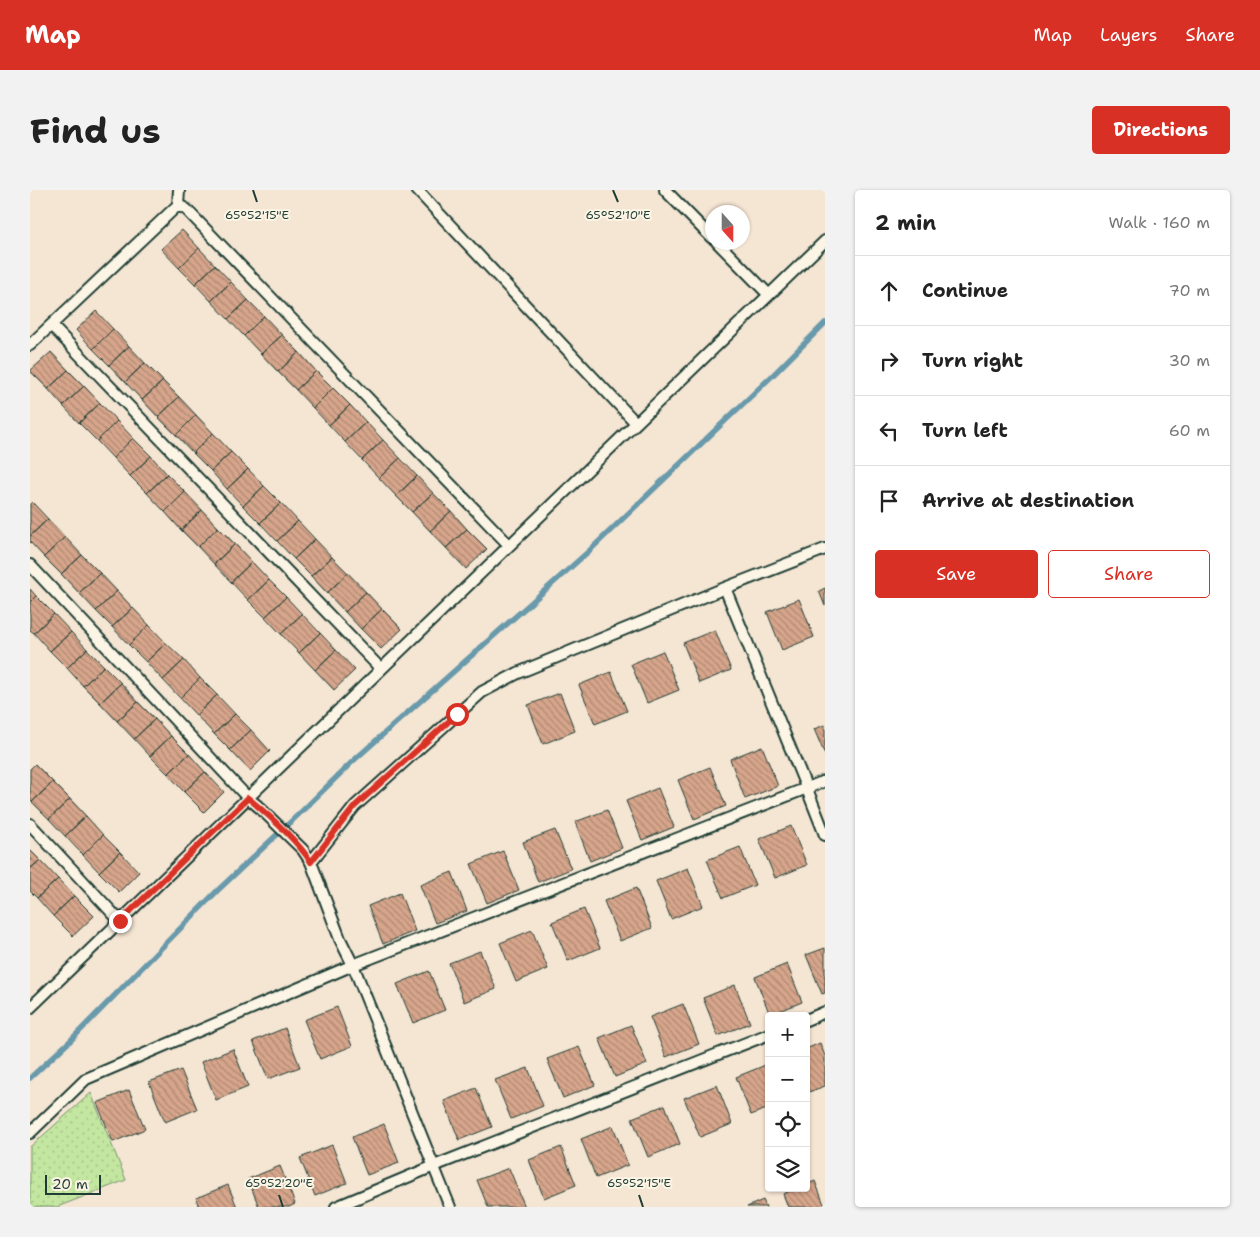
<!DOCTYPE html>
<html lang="en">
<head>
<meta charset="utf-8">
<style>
	:root { --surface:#fff; --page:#f2f2f2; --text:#222; --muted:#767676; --line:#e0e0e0; --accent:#d93025 }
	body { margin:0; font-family:"Shantell Sans",sans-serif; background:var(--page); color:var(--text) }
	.controls { position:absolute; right:15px; bottom:15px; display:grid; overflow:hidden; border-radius:5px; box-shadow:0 1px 4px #0004 }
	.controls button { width:45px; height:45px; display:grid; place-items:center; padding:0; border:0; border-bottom:1px solid var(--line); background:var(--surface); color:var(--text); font:25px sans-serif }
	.compass { position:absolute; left:675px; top:15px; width:45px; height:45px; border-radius:50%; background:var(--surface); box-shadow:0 1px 4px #0004; rotate:159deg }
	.scale { position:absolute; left:15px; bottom:12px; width:56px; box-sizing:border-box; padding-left:5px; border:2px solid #1f3d34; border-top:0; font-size:14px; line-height:18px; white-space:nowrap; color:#1f3d34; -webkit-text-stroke:4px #fcf5e5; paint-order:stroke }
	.stop { position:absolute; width:15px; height:15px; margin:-11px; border:4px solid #d93025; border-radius:50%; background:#fff }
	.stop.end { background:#d93025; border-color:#fff; box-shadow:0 1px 5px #0008 }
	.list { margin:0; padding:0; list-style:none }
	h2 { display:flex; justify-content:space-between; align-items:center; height:65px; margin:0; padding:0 20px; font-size:21px }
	h2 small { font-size:16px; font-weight:400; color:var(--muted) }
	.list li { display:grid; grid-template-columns:32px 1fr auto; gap:15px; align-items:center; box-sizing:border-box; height:70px; padding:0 20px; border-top:1px solid var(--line) }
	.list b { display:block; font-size:19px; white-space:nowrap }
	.list em { font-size:16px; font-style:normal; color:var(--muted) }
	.actions { display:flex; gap:10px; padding:15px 20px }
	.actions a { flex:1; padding:11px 0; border:1px solid var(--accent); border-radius:5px; text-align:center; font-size:18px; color:var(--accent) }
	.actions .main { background:var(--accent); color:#fff }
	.icon { flex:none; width:28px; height:28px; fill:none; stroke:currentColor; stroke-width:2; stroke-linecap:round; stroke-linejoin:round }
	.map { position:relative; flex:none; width:795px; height:1017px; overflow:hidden; border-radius:5px }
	header { display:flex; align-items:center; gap:30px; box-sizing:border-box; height:70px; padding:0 25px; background:var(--accent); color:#fff }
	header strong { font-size:24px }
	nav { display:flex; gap:28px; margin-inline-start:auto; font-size:18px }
	.intro { display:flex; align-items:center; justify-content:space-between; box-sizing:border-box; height:120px; padding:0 30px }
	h1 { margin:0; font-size:35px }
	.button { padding:12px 22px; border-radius:5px; background:var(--accent); color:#fff; font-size:18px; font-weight:700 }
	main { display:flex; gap:30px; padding:0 30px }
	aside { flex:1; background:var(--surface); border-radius:5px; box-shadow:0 1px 4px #0004 }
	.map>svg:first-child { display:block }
</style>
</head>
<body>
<header>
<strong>Map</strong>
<nav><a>Map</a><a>Layers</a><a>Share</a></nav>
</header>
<div class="intro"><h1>Find us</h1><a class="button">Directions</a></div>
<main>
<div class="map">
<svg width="795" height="1017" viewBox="0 0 795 1017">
	<defs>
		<pattern id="grass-dots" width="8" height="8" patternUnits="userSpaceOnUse" patternTransform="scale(1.25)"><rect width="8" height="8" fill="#c3e6a0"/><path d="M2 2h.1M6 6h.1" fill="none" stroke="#a7c68a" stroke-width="1.8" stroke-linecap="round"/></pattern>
		<pattern id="building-back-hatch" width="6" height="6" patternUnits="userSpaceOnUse" patternTransform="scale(1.25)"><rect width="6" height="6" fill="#d7a58b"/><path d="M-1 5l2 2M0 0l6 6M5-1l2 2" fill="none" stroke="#ae8872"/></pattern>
	</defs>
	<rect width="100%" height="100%" fill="#f5e5d3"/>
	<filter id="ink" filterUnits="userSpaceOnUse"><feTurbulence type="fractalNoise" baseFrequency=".02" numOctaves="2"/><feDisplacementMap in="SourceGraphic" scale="10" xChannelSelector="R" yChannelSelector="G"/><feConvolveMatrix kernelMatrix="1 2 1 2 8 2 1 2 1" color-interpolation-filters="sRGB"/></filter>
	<g filter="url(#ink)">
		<path fill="url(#grass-dots)" stroke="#71926a" d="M61 903 96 990 27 1017H0V957Z"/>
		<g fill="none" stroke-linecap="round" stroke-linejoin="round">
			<path stroke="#699aab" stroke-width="5.5" d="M0 888 40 851 187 701 269 624 322 572 559 361 742 186 795 133"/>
		</g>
		<path fill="url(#building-back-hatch)" stroke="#1f3d34" d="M152 40 169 58 149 78 131 59Z
			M169 58 185 75 165 94 149 78Z
			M185 75 201 92 181 111 165 94Z
			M201 92 218 110 198 129 181 111Z
			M218 110 234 126 214 146 198 129Z
			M66 121 83 139 63 159 46 140Z
			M234 126 252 145 231 164 214 146Z
			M83 139 99 156 79 175 63 159Z
			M252 145 269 162 248 182 231 164Z
			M99 156 115 173 95 192 79 175Z
			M21 162 38 180 18 199 0 181Z
			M269 162 286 181 266 200 248 182Z
			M115 173 133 191 112 210 95 192Z
			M38 180 54 196 33 216 18 199Z
			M286 181 303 198 283 218 266 200Z
			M133 191 149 207 128 227 112 210Z
			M54 196 70 213 49 233 33 216Z
			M303 198 320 215 299 235 283 218Z
			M149 207 166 225 146 245 128 227Z
			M70 213 87 231 67 251 49 233Z
			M320 215 336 232 315 252 299 235Z
			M166 225 183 243 163 263 146 245Z
			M87 231 103 248 83 268 67 251Z
			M336 232 353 250 332 270 315 252Z
			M183 243 201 262 181 281 163 263Z
			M103 248 121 266 100 286 83 268Z
			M353 250 370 268 349 288 332 270Z
			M201 262 218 279 197 299 181 281Z
			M121 266 137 284 117 303 100 286Z
			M370 268 387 286 366 306 349 288Z
			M218 279 234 296 213 316 197 299Z
			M137 284 155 302 135 322 117 303Z
			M387 286 403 303 382 322 366 306Z
			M234 296 251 313 230 333 213 316Z
			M155 302 172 320 151 340 135 322Z
			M403 303 421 321 400 341 382 322Z
			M2 312 18 329 0 346V314Z
			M251 313 268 331 247 351 230 333Z
			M172 320 188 337 168 357 151 340Z
			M421 321 437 339 416 358 400 341Z
			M18 329 35 347 14 367 0 352V346Z
			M268 331 285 349 264 369 247 351Z
			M188 337 205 354 184 374 168 357Z
			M437 339 457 359 436 379 416 358Z
			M35 347 52 365 31 384 14 367Z
			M285 349 302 367 281 386 264 369Z
			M205 354 222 372 201 392 184 374Z
			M52 365 70 383 49 403 31 384Z
			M302 367 318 383 297 403 281 386Z
			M222 372 239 390 218 410 201 392Z
			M70 383 87 401 66 421 49 403Z
			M318 383 336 402 315 422 297 403Z
			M239 390 256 407 235 427 218 410Z
			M795 398V416L789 401Z
			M0 399 6 406 0 412Z
			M87 401 103 418 82 437 66 421Z
			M336 402 352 419 331 439 315 422Z
			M6 406 24 424 4 443 0 440V412Z
			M256 407 272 424 251 444 235 427Z
			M769 409 784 447 752 460 737 422Z
			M103 418 119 435 99 455 82 437Z
			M352 419 372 439 351 459 331 439Z
			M24 424 41 442 20 461 4 443Z
			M272 424 290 443 269 463 251 444Z
			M119 435 136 453 116 472 99 455Z
			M685 440 701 480 669 493 653 453Z
			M41 442 57 459 37 478 20 461Z
			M290 443 306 460 285 480 269 463Z
			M136 453 154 470 133 490 116 472Z
			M57 459 74 476 53 496 37 478Z
			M306 460 325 480 304 500 285 480Z
			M633 461 649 500 617 513 601 474Z
			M154 470 170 488 150 508 133 490Z
			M74 476 91 493 70 513 53 496Z
			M581 482 597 521 565 534 549 495Z
			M170 488 187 505 166 525 150 508Z
			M91 493 108 512 87 531 70 513Z
			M530 503 545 541 513 554 498 515Z
			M187 505 205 524 184 544 166 525Z
			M108 512 125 529 104 549 87 531Z
			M205 524 221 540 200 560 184 544Z
			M125 529 141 546 120 566 104 549Z
			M795 535V565L784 539Z
			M221 540 240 561 220 581 200 560Z
			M141 546 159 564 138 584 120 566Z
			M732 556 748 596 715 609 700 569Z
			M159 564 175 582 154 602 138 584Z
			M5 574 23 592 2 612 0 610V579Z
			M680 577 696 616 664 629 648 590Z
			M175 582 194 602 174 622 154 602Z
			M23 592 40 609 19 629 2 612Z
			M628 598 644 637 612 650 596 611Z
			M40 609 56 626 35 646 19 629Z
			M577 620 592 658 560 671 545 632Z
			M56 626 73 645 53 665 35 646Z
			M761 636 777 675 745 688 729 649Z
			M525 640 541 679 508 692 493 652Z
			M73 645 90 662 69 682 53 665Z
			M710 657 725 695 693 708 677 670Z
			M0 660 10 670 0 679Z
			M473 661 489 700 457 713 441 674Z
			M90 662 109 682 89 702 69 682Z
			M10 670 28 689 7 708 0 701V679Z
			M658 678 673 716 641 729 626 691Z
			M422 682 437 721 405 733 390 695Z
			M28 689 44 706 23 726 7 708Z
			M606 698 622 738 590 751 574 711Z
			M370 703 385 741 353 754 338 716Z
			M44 706 64 726 43 746 23 726Z
			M554 719 570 758 538 771 522 732Z
			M502 740 518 779 486 792 470 753Z
			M795 758V803L792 804 776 765Z
			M450 761 466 799 434 812 419 773Z
			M757 774 772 812 740 825 725 787Z
			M399 781 415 820 383 833 367 794Z
			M705 795 720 833 688 846 673 808Z
			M653 814 669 854 636 867 620 827Z
			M307 817 322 856 290 869 274 830Z
			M601 835 617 874 585 887 569 848Z
			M255 838 270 877 238 889 223 851Z
			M790 853 795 866V896L776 903V859Z
			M549 857 565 895 533 908 517 869Z
			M203 859 218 897 186 910 171 872Z
			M738 874 739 918 721 925 706 887Z
			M498 878 513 916 481 929 465 890Z
			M151 880 167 919 135 932 119 892Z
			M687 895 702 934 670 947 654 908Z
			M446 898 462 937 429 950 414 911Z
			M99 900 115 939 83 952 67 913Z
			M635 915 650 954 618 967 602 928Z
			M354 934 369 973 337 985 322 947Z
			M583 936 598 975 566 988 551 949Z
			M302 955 317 993 285 1006 270 968Z
			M531 957 546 995 514 1008 499 970Z
			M250 976 265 1014 259 1017H229L218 989Z
			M479 978 495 1017H458L447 990Z
			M785 991 795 1017H758L753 1004 768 998H776V995Z
			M198 995 207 1017H169L166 1008Z
			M733 1010 736 1017H717Z"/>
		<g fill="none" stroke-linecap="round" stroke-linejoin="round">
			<defs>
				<path id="lane" d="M387 0 606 233
					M635 0 682 48
					M148 15 156 19 479 355
					M687 52 739 105
					M21 135 351 479
					M0 155 148 15 149 0
					M0 375 218 608 229 617 273 660 281 672 310 749 323 775 420 1017
					M695 398 777 599 795 645
					M0 634 90 731
					M281 672 325 616 452 502 488 483 695 398 795 359
					M0 818 795 51
					M776 830 795 822
					M0 943 56 889 323 775 795 591
					M306 1017 404 976 739 844"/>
			</defs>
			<use href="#lane" stroke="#1f3d34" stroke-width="14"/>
			<use href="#lane" stroke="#fcf5e5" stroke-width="10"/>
		</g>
	</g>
	<g fill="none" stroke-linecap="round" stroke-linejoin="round" filter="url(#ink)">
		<path stroke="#d93025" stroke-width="6" d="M90 731 218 608C240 626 266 649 281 672L325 616 427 524"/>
	</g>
	<path fill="none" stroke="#1f3d34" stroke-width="2" d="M223 0 227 12M583 0 588 12M249 1005 253 1017M609 1005 613 1017"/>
	<g font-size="12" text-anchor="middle" fill="#1f3d34" stroke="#fcf5e5" stroke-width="4" stroke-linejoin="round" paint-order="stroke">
		<text x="227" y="29">65°52'15"E</text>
		<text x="588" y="29">65°52'10"E</text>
		<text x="249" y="997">65°52'20"E</text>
		<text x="609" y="997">65°52'15"E</text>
	</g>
</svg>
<div class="controls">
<button>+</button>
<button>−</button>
<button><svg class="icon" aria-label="locate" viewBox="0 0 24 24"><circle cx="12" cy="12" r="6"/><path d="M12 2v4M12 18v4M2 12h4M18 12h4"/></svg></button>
<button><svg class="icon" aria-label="layers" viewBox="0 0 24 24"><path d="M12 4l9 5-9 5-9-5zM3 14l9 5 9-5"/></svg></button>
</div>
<svg class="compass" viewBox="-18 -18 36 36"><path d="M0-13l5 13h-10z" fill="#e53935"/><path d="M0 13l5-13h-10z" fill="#767676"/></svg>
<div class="scale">20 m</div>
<div class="stop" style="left:427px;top:524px"></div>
<div class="stop end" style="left:90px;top:731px"></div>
</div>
<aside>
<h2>2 min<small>Walk · 160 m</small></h2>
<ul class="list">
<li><svg class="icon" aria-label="ahead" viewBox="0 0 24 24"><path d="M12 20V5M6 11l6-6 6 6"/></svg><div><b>Continue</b></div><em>70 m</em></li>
<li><svg class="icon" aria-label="right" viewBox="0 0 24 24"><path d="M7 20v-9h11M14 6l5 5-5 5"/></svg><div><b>Turn right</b></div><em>30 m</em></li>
<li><svg class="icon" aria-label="left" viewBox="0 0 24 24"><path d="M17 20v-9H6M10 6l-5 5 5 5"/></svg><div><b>Turn left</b></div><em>60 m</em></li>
<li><svg class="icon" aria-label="arrive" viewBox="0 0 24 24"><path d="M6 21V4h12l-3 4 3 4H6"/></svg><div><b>Arrive at destination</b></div></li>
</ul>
<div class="actions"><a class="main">Save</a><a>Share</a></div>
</aside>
</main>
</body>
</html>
